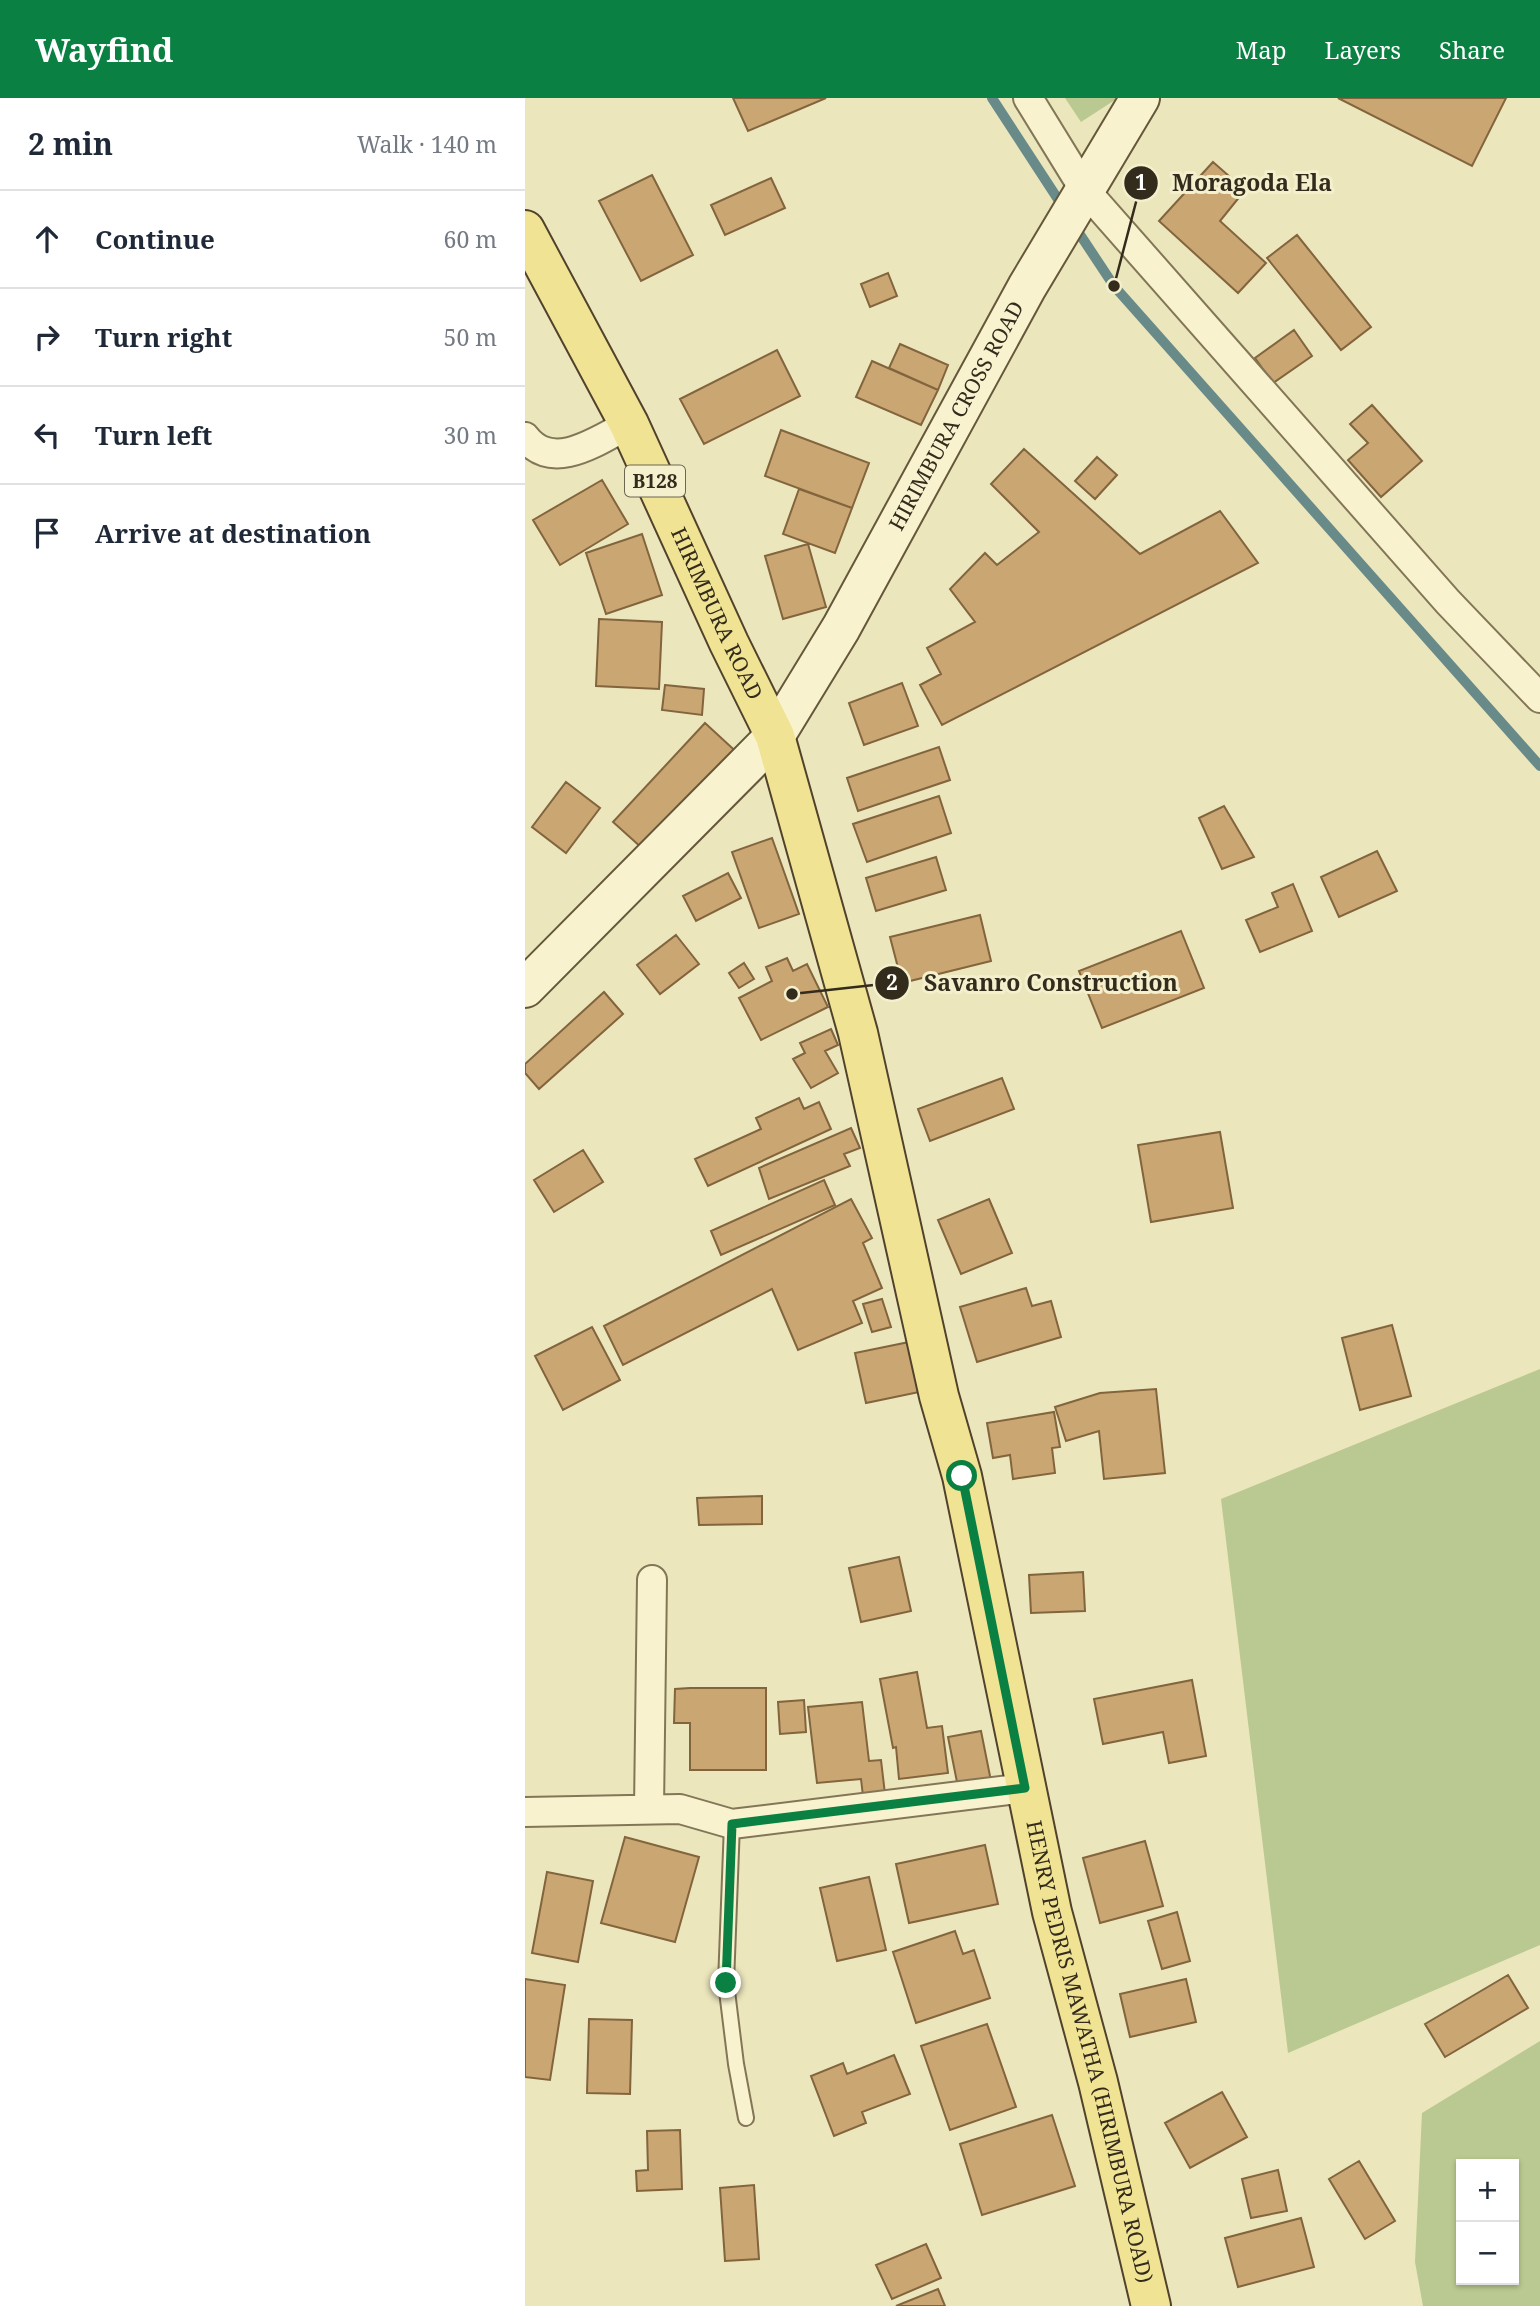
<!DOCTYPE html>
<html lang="en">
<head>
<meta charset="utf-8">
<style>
	:root { --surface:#fff; --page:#f2f2f3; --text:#1f2937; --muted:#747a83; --line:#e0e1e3; --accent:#0b8043 }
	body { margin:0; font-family:"Noto Serif",serif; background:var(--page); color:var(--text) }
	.controls { position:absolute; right:21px; bottom:21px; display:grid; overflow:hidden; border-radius:0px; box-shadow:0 2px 5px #0004 }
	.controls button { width:63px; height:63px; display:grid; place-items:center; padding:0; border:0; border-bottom:2px solid var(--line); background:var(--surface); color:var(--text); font:35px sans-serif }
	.stop { position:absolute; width:21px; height:21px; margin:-16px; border:5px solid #0b8043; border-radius:50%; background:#fff }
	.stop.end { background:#0b8043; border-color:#fff; box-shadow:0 2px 7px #0008 }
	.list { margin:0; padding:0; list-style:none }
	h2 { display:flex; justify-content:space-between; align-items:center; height:91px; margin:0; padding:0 28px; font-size:30px }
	h2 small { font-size:23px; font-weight:400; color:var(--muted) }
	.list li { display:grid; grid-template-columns:46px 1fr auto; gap:21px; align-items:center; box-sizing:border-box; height:98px; padding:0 28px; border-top:2px solid var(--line) }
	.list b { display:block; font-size:26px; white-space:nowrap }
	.list em { font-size:23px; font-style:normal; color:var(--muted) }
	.icon { flex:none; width:38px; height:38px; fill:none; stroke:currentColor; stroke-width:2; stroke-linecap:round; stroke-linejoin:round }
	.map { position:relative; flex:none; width:1015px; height:2208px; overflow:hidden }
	header { display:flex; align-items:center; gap:42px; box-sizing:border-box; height:98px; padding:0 35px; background:var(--accent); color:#fff }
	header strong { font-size:33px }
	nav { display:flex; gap:38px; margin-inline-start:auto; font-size:24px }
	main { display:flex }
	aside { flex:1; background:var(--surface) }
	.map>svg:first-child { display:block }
</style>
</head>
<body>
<header>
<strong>Wayfind</strong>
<nav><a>Map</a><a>Layers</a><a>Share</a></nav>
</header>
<main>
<aside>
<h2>2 min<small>Walk · 140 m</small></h2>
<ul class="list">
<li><svg class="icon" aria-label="ahead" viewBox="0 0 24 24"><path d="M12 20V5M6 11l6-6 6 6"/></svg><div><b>Continue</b></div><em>60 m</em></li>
<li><svg class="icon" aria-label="right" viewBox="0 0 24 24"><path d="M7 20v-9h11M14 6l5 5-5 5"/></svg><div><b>Turn right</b></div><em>50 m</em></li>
<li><svg class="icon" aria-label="left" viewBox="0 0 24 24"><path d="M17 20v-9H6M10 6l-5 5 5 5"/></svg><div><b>Turn left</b></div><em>30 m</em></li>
<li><svg class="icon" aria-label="arrive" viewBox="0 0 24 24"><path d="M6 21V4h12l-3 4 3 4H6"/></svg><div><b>Arrive at destination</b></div></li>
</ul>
</aside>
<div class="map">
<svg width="1015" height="2208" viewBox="0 0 1015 2208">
	<rect width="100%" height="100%" fill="#ece6bd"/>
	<path fill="#bac991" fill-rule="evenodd" d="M540 0H593L556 24Z
		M1015 1271V1847L763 1955 696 1401Z
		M1015 1943V2208H898L890 2164 897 2015ZM936 2066H989V2182H936Z"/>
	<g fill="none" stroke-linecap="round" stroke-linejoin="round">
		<path stroke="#688a88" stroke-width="10" d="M467 0 540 112
			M548 126 589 188 1015 668"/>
	</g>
	<path fill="#caa673" stroke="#82643d" stroke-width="2" d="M208 0H301L223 33Z
		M813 0H981L947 68Z
		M688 64 720 92 695 123 741 165 713 195 634 123Z
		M127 77 168 157 116 183 74 103Z
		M246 80 260 110 200 137 186 107Z
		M772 137 846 229 816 252 742 160Z
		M363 175 372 198 345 209 336 186Z
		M769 232 787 258 748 285 730 260Z
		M375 246 423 267 413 292 364 270Z
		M252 252 275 298 179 346 155 301Z
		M347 263 413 292 396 327 331 299Z
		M847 307 897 363 856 399 823 362 843 345 825 326Z
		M256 332 344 365 327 410 240 378Z
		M499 351 615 456 695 413 733 465 417 627 395 587 416 576 402 550 450 524 425 491 460 455 472 467 514 434 466 386Z
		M572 359 592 377 570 401 550 383Z
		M77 382 103 426 35 467 8 422Z
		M274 391 327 410 310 455 258 436Z
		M117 436 137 497 81 516 61 455Z
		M283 446 301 509 258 521 240 458Z
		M74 521 137 524 134 591 71 588Z
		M377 585 393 628 339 647 324 605Z
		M140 587 179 591 177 617 137 612Z
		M180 625 218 660 127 759 88 724Z
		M414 649 425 682 333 713 322 680Z
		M41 684 75 710 41 755 7 729Z
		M414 698 426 735 342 764 328 726Z
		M699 708 729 759 697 771 674 720Z
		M247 740 274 816 234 830 207 754Z
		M852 753 872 793 814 819 796 779Z
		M411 759 421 792 351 813 341 780Z
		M203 775 216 800 171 823 158 798Z
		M768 786 787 833 735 854 721 822 753 809 747 795Z
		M455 817 466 863 377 885 365 839Z
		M656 833 679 890 577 930 554 873Z
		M151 837 174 866 135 896 112 867Z
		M262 860 268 873 282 866 303 909 236 942 214 900 247 883 241 869Z
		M219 865 229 881 214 890 204 875Z
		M79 894 98 916 14 991 0 975V966Z
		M306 931 313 947 300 953 313 975 286 990 268 961 280 955 275 945Z
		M477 980 489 1011 405 1043 393 1011Z
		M274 1000 279 1011 294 1004 306 1031 183 1088 170 1061 236 1031 231 1020Z
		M326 1030 335 1050 319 1056 325 1068 244 1101 234 1070Z
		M695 1034 708 1110 626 1124 613 1047Z
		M58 1052 78 1084 29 1114 9 1082Z
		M299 1082 310 1107 196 1157 186 1133Z
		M326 1101 347 1140 338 1145 357 1190 328 1203 337 1225 273 1252 247 1191 98 1267 79 1228Z
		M464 1101 487 1155 436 1176 413 1122Z
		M501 1190 507 1208 526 1203 536 1239 452 1264 435 1209Z
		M357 1201 366 1229 347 1234 338 1206Z
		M867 1227 886 1298 835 1312 817 1240Z
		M67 1229 95 1282 38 1312 10 1258Z
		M389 1243 399 1293 341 1305 330 1255Z
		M631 1291 640 1375 579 1381 574 1333 541 1343 530 1309 575 1295Z
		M529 1314 535 1349 527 1350 530 1375 488 1381 485 1357 468 1360 462 1325Z
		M237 1398V1426L174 1427 172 1400Z
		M374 1459 386 1513 336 1524 324 1470Z
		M558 1474 560 1513 506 1515 504 1477Z
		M392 1574 402 1630 417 1628 423 1675 374 1681 371 1649 368 1650 355 1581Z
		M667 1582 681 1658 644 1665 638 1634 578 1646 569 1601Z
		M165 1590H241V1672H165V1625H149L150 1591Z
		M279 1602 281 1634 255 1636 253 1604Z
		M337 1604 344 1663 356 1662 360 1696 338 1698 336 1681 292 1685 283 1609Z
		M456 1633 467 1688 434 1694 423 1639Z
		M100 1739 174 1759 150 1844 76 1825Z
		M620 1743 638 1808 575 1825 558 1760Z
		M460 1747 473 1806 384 1825 371 1766Z
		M22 1774 68 1783 53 1864 7 1855Z
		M344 1779 361 1852 312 1863 295 1790Z
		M652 1814 665 1863 637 1871 623 1823Z
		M430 1833 438 1856 449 1852 465 1900 391 1925 368 1854Z
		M983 1877 1003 1910 920 1959 900 1926Z
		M0 1881 40 1887 25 1982 0 1979Z
		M661 1881 671 1924 605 1939 595 1896Z
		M64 1921 107 1922 105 1996 62 1995Z
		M462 1926 491 2009 425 2032 396 1948Z
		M369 1957 385 1996 337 2014 341 2025 309 2038 286 1978 318 1965 322 1976Z
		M697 1994 722 2039 665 2070 640 2025Z
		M527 2017 550 2088 457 2117 435 2046Z
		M155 2032 157 2091 112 2093 111 2073 123 2072 122 2033Z
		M834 2063 870 2123 840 2141 804 2081Z
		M753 2072 762 2113 726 2120 717 2081Z
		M229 2087 234 2161 200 2163 195 2090Z
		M776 2120 789 2169 713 2189 700 2140Z
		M401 2146 416 2180 367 2201 351 2167Z
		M413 2191 420 2208H371Z"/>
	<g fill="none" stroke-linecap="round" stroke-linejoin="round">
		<defs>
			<path id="lane" d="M207 1726 201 1885 211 1966 221 2020"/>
			<path id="street" d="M503 0 559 91 923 504 1015 600
				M0 339C28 375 72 343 104 326
				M124 1710 127 1482
				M0 1714 155 1711 207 1726 500 1690"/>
			<g id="secondary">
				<path id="s1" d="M0 890 250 638 316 530 502 189 615 0"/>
			</g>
			<g id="primary">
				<path id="s2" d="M0 132 104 326 204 545 250 638 333 935 414 1298 437 1378 527 1814 573 1984 626 2208"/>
			</g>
		</defs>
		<use href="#lane" stroke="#837657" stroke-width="18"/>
		<use href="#street" stroke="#837657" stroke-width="32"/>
		<use href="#secondary" stroke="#65573a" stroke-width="42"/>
		<use href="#primary" stroke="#51432b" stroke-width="42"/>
		<use href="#lane" stroke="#f8f2cf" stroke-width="14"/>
		<use href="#street" stroke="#f8f2cf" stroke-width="28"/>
		<use href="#secondary" stroke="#f8f2cf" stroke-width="38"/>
		<use href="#primary" stroke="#f0e394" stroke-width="38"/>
	</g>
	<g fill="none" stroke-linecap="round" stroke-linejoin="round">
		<path stroke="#0b8043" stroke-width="9" d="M201 1885 207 1726 500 1690 437 1378"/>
	</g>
	<g text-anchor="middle" stroke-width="6" stroke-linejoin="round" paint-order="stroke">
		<rect fill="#f4efcc" stroke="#6d6650" stroke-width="2" x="100" y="367.5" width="60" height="31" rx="5"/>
		<g font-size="19" font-weight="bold" fill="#332b1b">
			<text x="130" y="390">B128</text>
		</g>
		<g font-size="21" fill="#332b1b" stroke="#f4efcc">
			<text dy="7" stroke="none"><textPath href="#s1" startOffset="723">HIRIMBURA CROSS ROAD</textPath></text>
			<text dy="7" stroke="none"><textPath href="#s2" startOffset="429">HIRIMBURA ROAD</textPath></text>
			<text dy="7" stroke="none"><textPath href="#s2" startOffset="1918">HENRY PEDRIS MAWATHA (HIRIMBURA ROAD)</textPath></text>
		</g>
	</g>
	<path fill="none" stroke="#332b1b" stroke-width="2.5" d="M589 188L616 85M267 896L367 885"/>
	<g fill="#332b1b" stroke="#f4efcc" stroke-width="2.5">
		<circle cx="589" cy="188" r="7"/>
		<circle cx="267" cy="896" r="7"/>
		<circle cx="616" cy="85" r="18"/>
		<circle cx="367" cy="885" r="18"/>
	</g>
	<g font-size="21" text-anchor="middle" font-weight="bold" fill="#fff">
		<text x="616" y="92">1</text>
		<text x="367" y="892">2</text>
	</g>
	<g font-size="23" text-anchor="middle" font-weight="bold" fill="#332b1b" stroke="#f4efcc" stroke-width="6" stroke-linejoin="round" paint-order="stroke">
		<text x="727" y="93">Moragoda Ela</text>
		<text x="526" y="893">Savanro Construction</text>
	</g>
</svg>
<div class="controls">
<button>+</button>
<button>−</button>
</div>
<div class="stop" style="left:437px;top:1378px"></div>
<div class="stop end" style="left:201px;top:1885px"></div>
</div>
</main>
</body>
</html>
